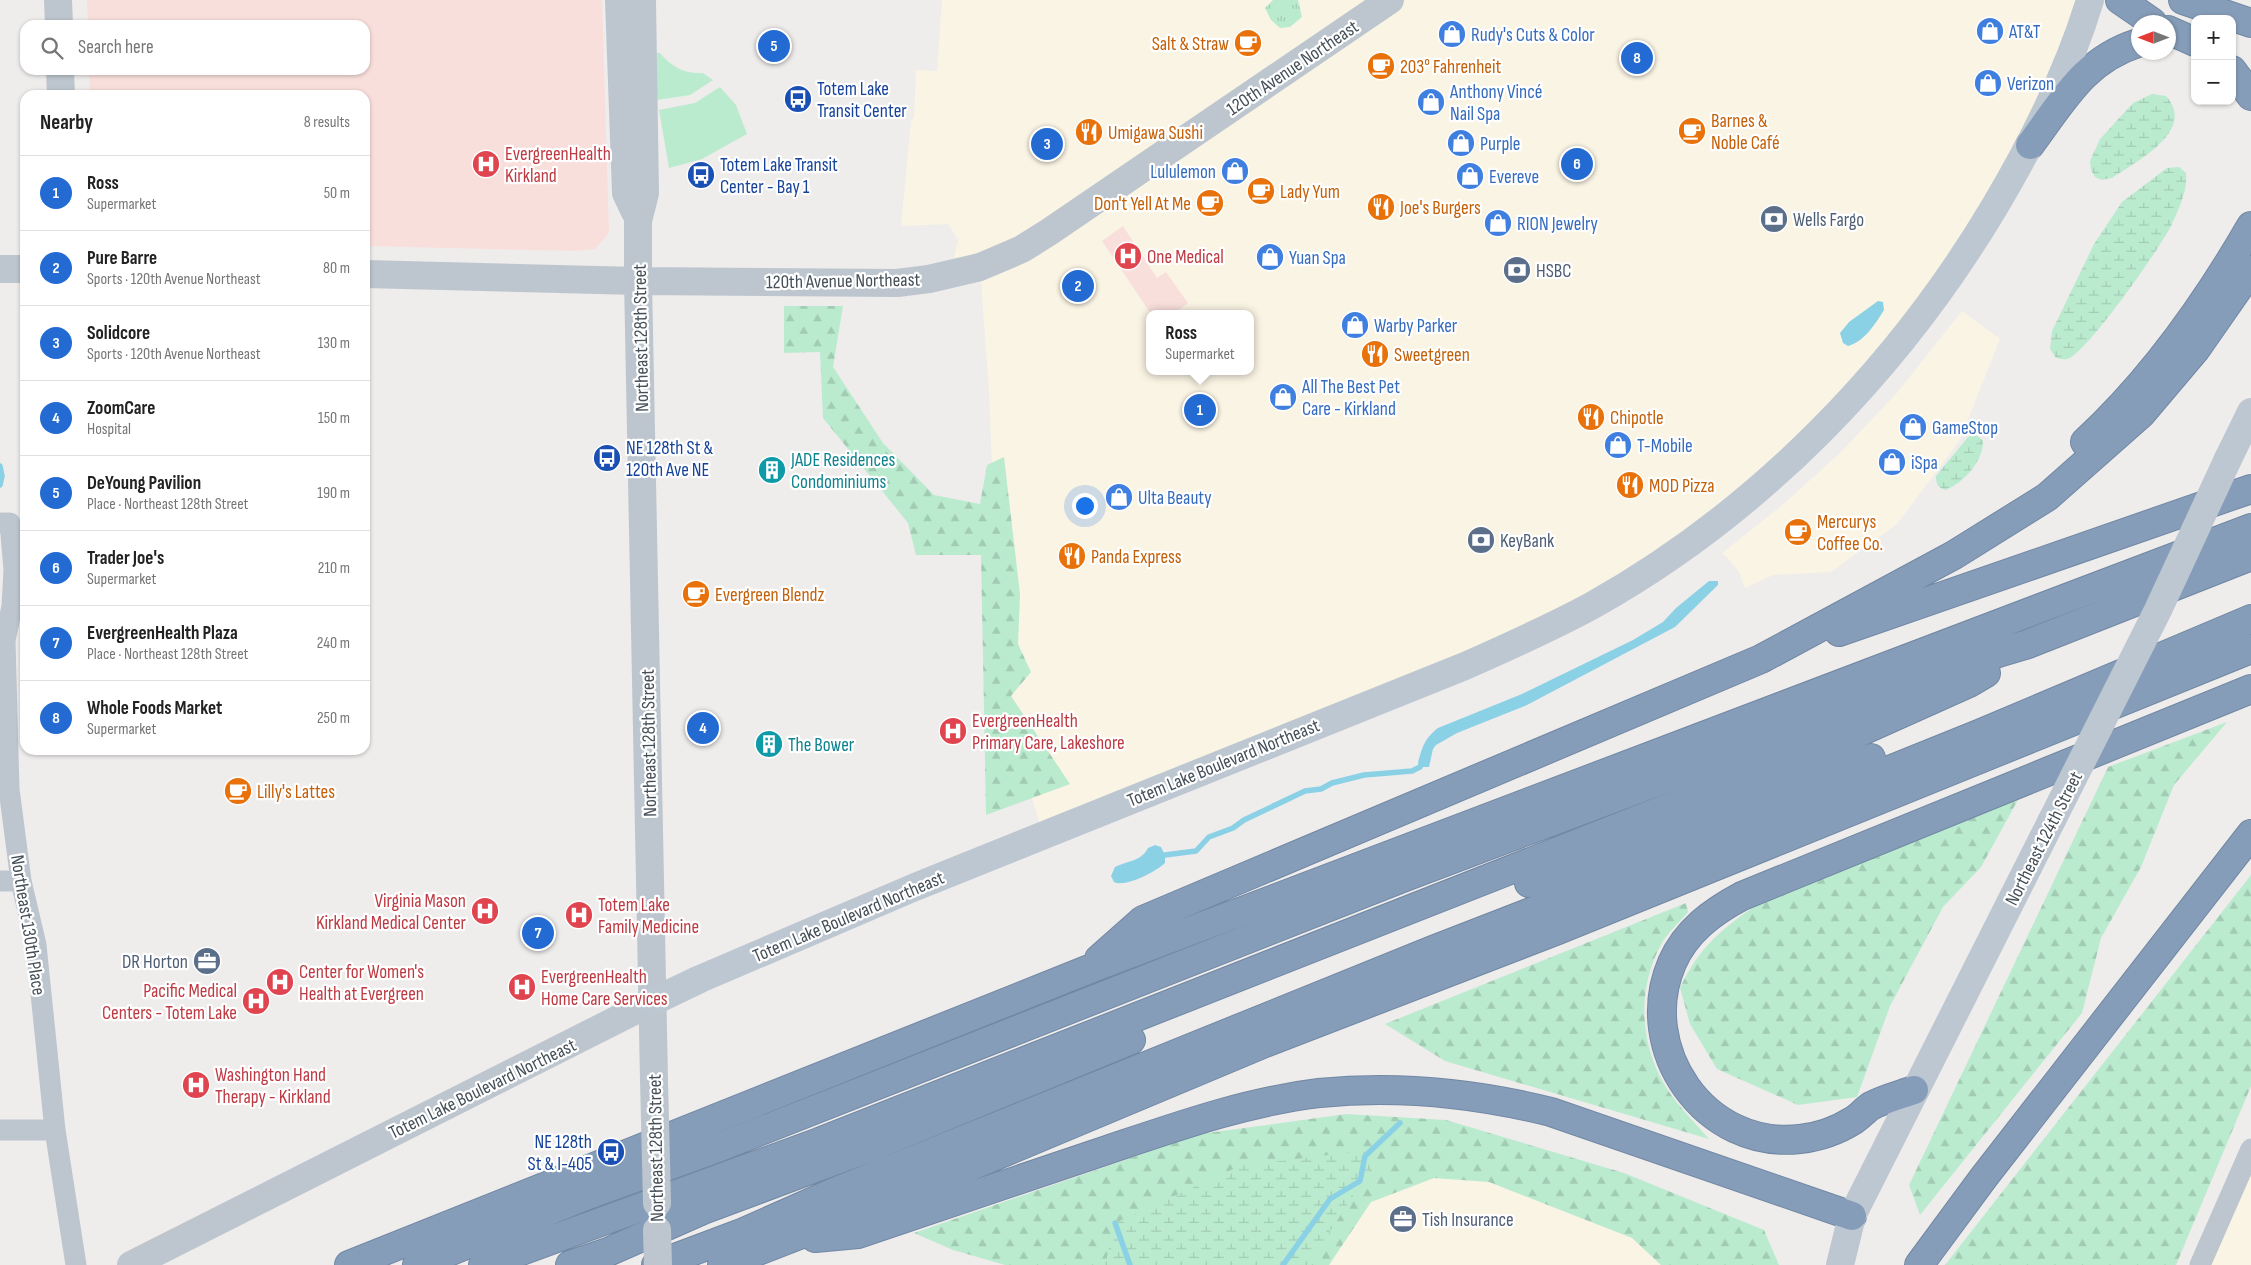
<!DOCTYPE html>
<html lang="en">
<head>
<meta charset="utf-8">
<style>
	:root { --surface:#fff; --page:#f6f6f6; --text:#222; --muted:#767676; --line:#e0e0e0; --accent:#236bd2 }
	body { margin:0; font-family:"Sofia Sans Condensed",sans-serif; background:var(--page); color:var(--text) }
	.controls { position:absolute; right:15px; top:15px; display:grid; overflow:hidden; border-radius:10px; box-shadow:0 1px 4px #0004 }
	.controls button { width:45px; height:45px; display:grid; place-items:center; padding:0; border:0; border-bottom:1px solid var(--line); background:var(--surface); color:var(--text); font:25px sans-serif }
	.compass { position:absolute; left:2131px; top:15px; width:45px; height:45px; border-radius:50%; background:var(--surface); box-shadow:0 1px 4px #0004; rotate:270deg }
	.you { position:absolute; left:1084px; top:505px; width:18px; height:18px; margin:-12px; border:4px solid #fff; border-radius:50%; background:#1a73e8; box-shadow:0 0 0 8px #1a73e833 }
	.badge { display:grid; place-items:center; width:32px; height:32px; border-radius:50%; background:var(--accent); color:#fff; font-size:16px; font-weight:700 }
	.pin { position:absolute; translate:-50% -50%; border:2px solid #fff; box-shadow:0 1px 5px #0006 }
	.popup { position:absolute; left:1146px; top:310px; width:108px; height:65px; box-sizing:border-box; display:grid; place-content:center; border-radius:10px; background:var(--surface); filter:drop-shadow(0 1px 4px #0005); font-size:16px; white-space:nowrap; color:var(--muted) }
	.popup b { font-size:19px; color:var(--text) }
	.popup::after { content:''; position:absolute; left:50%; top:100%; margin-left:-10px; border:10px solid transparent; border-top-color:var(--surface) }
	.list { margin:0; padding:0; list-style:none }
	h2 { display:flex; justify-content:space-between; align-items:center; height:65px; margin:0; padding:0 20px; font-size:21px }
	h2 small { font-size:16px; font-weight:400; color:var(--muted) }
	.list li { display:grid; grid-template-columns:32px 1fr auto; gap:15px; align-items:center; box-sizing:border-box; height:75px; padding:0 20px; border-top:1px solid var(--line) }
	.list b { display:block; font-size:19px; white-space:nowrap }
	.list p { margin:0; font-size:16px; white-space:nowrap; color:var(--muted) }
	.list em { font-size:16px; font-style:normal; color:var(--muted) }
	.icon { flex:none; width:28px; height:28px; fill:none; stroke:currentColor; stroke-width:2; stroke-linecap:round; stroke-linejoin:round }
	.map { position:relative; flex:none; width:2251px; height:1265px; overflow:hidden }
	.search { position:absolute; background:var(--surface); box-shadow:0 1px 4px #0004; left:20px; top:20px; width:350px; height:55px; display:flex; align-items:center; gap:12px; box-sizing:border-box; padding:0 18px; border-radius:15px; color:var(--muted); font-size:19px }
	.panel { position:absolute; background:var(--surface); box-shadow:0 1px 4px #0004; left:20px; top:90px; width:350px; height:665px; border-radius:15px }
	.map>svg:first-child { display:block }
</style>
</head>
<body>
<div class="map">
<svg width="2251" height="1265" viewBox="0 0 2251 1265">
	<defs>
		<pattern id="forest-firs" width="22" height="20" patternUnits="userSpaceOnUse" patternTransform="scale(1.25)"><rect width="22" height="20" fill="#bbebcf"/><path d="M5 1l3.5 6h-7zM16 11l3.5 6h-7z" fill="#a2cbb4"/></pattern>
		<pattern id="wetland-marsh" width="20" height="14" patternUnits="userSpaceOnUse" patternTransform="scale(1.25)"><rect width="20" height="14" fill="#bbebcf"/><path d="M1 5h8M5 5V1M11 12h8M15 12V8" fill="none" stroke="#a2cbb4"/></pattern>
		<pattern id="park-tufts" width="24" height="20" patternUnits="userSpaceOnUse" patternTransform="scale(1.25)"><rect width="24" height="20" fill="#bbebcf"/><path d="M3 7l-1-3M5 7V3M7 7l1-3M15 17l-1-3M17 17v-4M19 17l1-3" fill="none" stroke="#a2cbb4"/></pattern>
	</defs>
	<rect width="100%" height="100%" fill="#efecec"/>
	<path fill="#faf4e4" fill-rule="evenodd" d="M942 0H2090L2048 109 1854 398 1632 582 1043 835 1001 691 989 391 980 267 959 273 954 257 958 240 948 224 901 226 911 121 914 117 916 70 937 71ZM1150 314H1250V371H1150Z
		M1962 311 2000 339 1960 440 1897 524 1831 572 1773 575 1745 588 1739 572 1726 556 1721 554 1781 506 1839 454 1896 394Z
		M2251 1149V1265H2200Z
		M1434 1178 1489 1182 1633 1238 1661 1265H1329L1371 1202Z"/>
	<path fill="#f9dfdc" d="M87 0H602L609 233 595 249 574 251 365 246V95H90L89 70H365V25H88Z
		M1123 226 1157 278 1166 272 1188 303 1173 314H1151L1102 241Z"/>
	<path fill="#bbebcf" d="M657 53H660C672 67 684 74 703 73L713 80 690 95 657 100Z
		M720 87 736 105 747 134 702 159 669 168 659 110 695 103Z"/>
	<path fill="url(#forest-firs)" d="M784 306H843L833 367 883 443 934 495 980 504 987 465 1004 457 1020 594 1018 644 1031 672 1011 696 1070 784 986 815 981 555H916L908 523 823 418 820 352 784 353Z
		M2227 722 2174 785 2141 867 2101 938 2082 1013 1920 1215 1909 1185 2108 767Z
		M2019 798 1981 867 1943 907 1890 1006 1857 1097 1798 1105 1717 1069 1690 1024 1680 988C1699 948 1719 931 1755 906Z
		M2251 875V1086L2176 1265H1945Z
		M1686 903 1688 912C1680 921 1670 931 1663 941 1635 989 1639 1051 1672 1096 1683 1111 1697 1125 1709 1139L1445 1061 1385 1024Z
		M1346 1114 1446 1120 1624 1173 1764 1230 1779 1265H1661L1632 1238 1489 1182 1434 1178 1371 1202 1329 1265H1005L953 1250 914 1233 1200 1134Z"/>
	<path fill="url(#wetland-marsh)" d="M2152 94 2166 96C2197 131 2137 161 2112 178L2102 180 2095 177 2091 170 2090 161 2100 139 2133 103Z
		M2179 167 2186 173C2188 190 2179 208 2172 224 2163 244 2085 356 2067 359 2064 360 2059 358 2056 358L2050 349 2052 331 2094 244 2122 202 2167 168Z
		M1973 435 1978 436 1983 441C1983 462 1964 482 1946 490 1938 488 1936 484 1936 476L1968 437Z
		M1369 1150 1374 1164 1308 1265H1105L1115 1223 1240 1166Z"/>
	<path fill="url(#park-tufts)" d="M1273 0H1298L1302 17 1290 27 1280 28 1271 20 1265 8Z"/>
	<path fill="#8bd1e6" d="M1878 301 1883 302 1884 310C1876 323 1864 342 1848 346L1843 343 1840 333 1849 322Z
		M1709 581H1718V585L1675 627 1527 705 1457 733 1436 745 1433 749 1429 767H1420L1418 763C1422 747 1425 738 1438 728L1522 694 1633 640 1663 622 1676 608Z
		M1155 845 1161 847 1165 855V863C1157 871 1125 888 1114 882L1111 876 1115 867C1127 861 1142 861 1148 848Z"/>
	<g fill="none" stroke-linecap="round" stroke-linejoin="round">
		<path stroke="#8bd1e6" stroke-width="5.5" d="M0 466 2 476 0 485
			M1165 855 1196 851 1209 837 1233 828 1244 820 1305 791 1321 789 1332 783 1364 775 1412 771 1420 767 1423 761
			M1115 1223 1130 1265
			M1283 1265 1330 1199 1360 1181 1365 1156 1400 1123"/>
		<defs>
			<path id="motorway" d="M2120 0 2152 22
				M2183 0 2251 23
				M2168 30 2195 42
				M2232 70 2251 96
				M2030 145C2063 101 2084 60 2138 43
				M2085 442C2151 381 2206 304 2251 226
				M1839 632 2251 489
				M1529 883 1719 810 1871 758
				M1099 959 1143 920 1761 659 1954 555 2047 497 2141 414 2196 349 2251 270
				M1914 1090C1900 1095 1884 1099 1871 1106 1865 1110 1860 1116 1854 1120 1838 1130 1819 1137 1800 1139 1705 1150 1635 1049 1672 963 1686 931 1712 912 1742 896L2251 689
				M815 1238 858 1234C939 1207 1020 1180 1101 1152 1173 1128 1244 1102 1319 1093 1398 1085 1475 1093 1551 1112L1852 1216
				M349 1265 1087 970 2251 528
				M417 1265 585 1196 720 1147 1405 877 2001 652 2028 644 2251 556
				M483 1265 819 1142 1853 735 1969 683 1986 673
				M570 1265 608 1252 703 1210 866 1149 1131 1040
				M656 1265 744 1232 832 1193 1433 950 1688 851 1979 734 2251 619
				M722 1265 902 1195 1265 1043 1558 930 2251 649
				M1919 1265 1984 1177 2251 834"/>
		</defs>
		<use href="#motorway" stroke="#7188a4" stroke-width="30"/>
		<path stroke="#bdc6ce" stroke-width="21" d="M0 523H10L14 570 12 606 5 641 9 789 21 881 36 945 55 1130 76 1265
			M0 881H21
			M0 1130H55
			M2200 1265 2251 1149"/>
		<path stroke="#bdc6ce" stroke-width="28" d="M58 0 59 25
			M619 0 626 193 635 212
			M642 0 645 193 638 221V281L654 1080
			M60 70 61 95
			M0 269H25
			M365 274 638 281 897 283 929 279 980 267 1022 249 1049 232 1390 0
			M131 1265 652 1002"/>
		<path stroke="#bdc7d2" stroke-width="28" d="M2228 459 2251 412
			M652 1002 700 979 915 887 1465 666C1508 647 1551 628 1593 605 1759 512 1898 369 1995 206 2034 140 2068 73 2090 0
			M1840 1265 1852 1216 2052 820"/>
		<use href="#motorway" stroke="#869db9" stroke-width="28"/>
		<path stroke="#bdc6ce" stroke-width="28" d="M654 1080 657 1203
			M657 1230 658 1265"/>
		<path stroke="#bdc7d2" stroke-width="28" d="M2052 820 2158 610 2228 459"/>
	</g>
	<defs>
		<symbol id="shop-disc" viewBox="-11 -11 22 22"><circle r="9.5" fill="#3f7fe0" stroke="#fff"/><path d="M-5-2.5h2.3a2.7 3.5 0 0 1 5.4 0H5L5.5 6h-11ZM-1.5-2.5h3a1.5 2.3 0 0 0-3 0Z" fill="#fff"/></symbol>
		<symbol id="cafe-disc" viewBox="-11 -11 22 22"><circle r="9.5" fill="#e8710a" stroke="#fff"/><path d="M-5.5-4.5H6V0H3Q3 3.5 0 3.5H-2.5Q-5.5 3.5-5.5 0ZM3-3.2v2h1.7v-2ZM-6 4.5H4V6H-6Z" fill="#fff"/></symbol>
		<symbol id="bus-disc" viewBox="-11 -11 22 22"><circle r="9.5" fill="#1a4fb4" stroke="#fff"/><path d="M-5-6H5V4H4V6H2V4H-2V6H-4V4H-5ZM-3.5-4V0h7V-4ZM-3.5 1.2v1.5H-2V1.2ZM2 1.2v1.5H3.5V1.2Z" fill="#fff"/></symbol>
		<symbol id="restaurant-disc" viewBox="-11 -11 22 22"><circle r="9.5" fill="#e8710a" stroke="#fff"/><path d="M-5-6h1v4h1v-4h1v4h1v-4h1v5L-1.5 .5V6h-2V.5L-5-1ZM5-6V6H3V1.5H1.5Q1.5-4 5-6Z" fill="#fff"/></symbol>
		<symbol id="hospital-disc" viewBox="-11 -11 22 22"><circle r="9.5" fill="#e0444e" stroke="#fff"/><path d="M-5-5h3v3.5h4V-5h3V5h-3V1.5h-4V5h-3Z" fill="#fff"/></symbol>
		<symbol id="bank-disc" viewBox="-11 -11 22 22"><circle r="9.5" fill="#5c6f8a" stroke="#fff"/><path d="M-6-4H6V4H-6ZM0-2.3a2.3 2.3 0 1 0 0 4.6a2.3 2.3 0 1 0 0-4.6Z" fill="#fff"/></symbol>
		<symbol id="building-disc" viewBox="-11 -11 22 22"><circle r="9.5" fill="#0f9aa8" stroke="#fff"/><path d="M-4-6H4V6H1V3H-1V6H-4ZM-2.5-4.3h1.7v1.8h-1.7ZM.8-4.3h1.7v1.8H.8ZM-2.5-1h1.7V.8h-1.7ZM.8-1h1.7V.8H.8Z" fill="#fff"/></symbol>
		<symbol id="office-disc" viewBox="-11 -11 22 22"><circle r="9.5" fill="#5c6f8a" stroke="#fff"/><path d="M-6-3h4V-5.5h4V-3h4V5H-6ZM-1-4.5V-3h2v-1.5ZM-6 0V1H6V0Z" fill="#fff"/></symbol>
	</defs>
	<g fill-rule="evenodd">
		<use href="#shop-disc" x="1974" y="15" width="32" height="32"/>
		<use href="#shop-disc" x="1436" y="18" width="32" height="32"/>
		<use href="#cafe-disc" x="1232" y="27" width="32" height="32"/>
		<use href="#cafe-disc" x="1365" y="50" width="32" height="32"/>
		<use href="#shop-disc" x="1972" y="67" width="32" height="32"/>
		<use href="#bus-disc" x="782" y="83" width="32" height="32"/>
		<use href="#shop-disc" x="1415" y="86" width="32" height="32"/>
		<use href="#cafe-disc" x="1676" y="115" width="32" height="32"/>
		<use href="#restaurant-disc" x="1073" y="116" width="32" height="32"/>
		<use href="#shop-disc" x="1445" y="127" width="32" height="32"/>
		<use href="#hospital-disc" x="470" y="148" width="32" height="32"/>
		<use href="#shop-disc" x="1219" y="155" width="32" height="32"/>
		<use href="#bus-disc" x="685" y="159" width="32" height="32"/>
		<use href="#shop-disc" x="1454" y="160" width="32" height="32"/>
		<use href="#cafe-disc" x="1245" y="175" width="32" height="32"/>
		<use href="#cafe-disc" x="1194" y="187" width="32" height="32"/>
		<use href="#restaurant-disc" x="1365" y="191" width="32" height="32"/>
		<use href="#bank-disc" x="1758" y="203" width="32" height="32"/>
		<use href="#shop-disc" x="1482" y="207" width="32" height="32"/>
		<use href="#hospital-disc" x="1112" y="240" width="32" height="32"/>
		<use href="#shop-disc" x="1254" y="241" width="32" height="32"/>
		<use href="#bank-disc" x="1501" y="254" width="32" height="32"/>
		<use href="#shop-disc" x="1339" y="309" width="32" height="32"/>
		<use href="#restaurant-disc" x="1359" y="338" width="32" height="32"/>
		<use href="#shop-disc" x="1267" y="381" width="32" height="32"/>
		<use href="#restaurant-disc" x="1575" y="401" width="32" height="32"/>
		<use href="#shop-disc" x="1897" y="411" width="32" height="32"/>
		<use href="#shop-disc" x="1602" y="429" width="32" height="32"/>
		<use href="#bus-disc" x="591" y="442" width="32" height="32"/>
		<use href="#shop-disc" x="1876" y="446" width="32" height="32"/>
		<use href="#building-disc" x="756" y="454" width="32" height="32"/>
		<use href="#restaurant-disc" x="1614" y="469" width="32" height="32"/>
		<use href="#shop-disc" x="1103" y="481" width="32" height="32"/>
		<use href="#cafe-disc" x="1782" y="516" width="32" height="32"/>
		<use href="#bank-disc" x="1465" y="524" width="32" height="32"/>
		<use href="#restaurant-disc" x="1056" y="540" width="32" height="32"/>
		<use href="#cafe-disc" x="680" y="578" width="32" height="32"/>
		<use href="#hospital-disc" x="937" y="715" width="32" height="32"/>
		<use href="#building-disc" x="753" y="728" width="32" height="32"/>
		<use href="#cafe-disc" x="222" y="775" width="32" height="32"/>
		<use href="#hospital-disc" x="469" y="895" width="32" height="32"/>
		<use href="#hospital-disc" x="563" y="899" width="32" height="32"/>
		<use href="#office-disc" x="191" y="945" width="32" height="32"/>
		<use href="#hospital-disc" x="264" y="966" width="32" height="32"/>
		<use href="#hospital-disc" x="506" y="971" width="32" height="32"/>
		<use href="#hospital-disc" x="240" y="985" width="32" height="32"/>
		<use href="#hospital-disc" x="180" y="1069" width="32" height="32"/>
		<use href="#bus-disc" x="595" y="1136" width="32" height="32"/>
		<use href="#office-disc" x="1387" y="1203" width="32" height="32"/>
	</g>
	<g text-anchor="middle" stroke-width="4.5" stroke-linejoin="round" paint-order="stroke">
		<g font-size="19" fill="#366cbe" stroke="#fff" text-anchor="start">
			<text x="2009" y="38">AT&amp;T</text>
			<text x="1471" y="41">Rudy's Cuts &amp; Color</text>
			<text x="2007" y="90">Verizon</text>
			<text x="1450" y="98">Anthony Vincé<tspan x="1450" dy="22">Nail Spa</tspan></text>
			<text x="1480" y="150">Purple</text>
			<text x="1216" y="178" text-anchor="end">Lululemon</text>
			<text x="1489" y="183">Evereve</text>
			<text x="1517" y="230">RION Jewelry</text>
			<text x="1289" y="264">Yuan Spa</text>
			<text x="1374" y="332">Warby Parker</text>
			<text x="1302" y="393">All The Best Pet<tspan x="1302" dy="22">Care - Kirkland</tspan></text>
			<text x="1932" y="434">GameStop</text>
			<text x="1637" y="452">T-Mobile</text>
			<text x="1911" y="469">iSpa</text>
			<text x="1138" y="504">Ulta Beauty</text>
		</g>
		<g font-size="19" fill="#c56008" stroke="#fff" text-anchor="start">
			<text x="1229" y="50" text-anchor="end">Salt &amp; Straw</text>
			<text x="1400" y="73">203° Fahrenheit</text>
			<text x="1711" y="127">Barnes &amp;<tspan x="1711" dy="22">Noble Café</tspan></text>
			<text x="1108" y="139">Umigawa Sushi</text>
			<text x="1280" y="198">Lady Yum</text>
			<text x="1191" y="210" text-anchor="end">Don't Yell At Me</text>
			<text x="1400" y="214">Joe's Burgers</text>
			<text x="1394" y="361">Sweetgreen</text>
			<text x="1610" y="424">Chipotle</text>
			<text x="1649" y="492">MOD Pizza</text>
			<text x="1817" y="528">Mercurys<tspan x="1817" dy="22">Coffee Co.</tspan></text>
			<text x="1091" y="563">Panda Express</text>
			<text x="715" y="601">Evergreen Blendz</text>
			<text x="257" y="798">Lilly's Lattes</text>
		</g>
		<g font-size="19" fill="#454f58" stroke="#fff">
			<text transform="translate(1292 67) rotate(-34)" y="7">120th Avenue Northeast</text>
			<text transform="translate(843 280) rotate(-1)" y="7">120th Avenue Northeast</text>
			<text transform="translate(640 338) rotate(-91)" y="7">Northeast 128th Street</text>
			<text transform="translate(648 743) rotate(-91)" y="7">Northeast 128th Street</text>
			<text transform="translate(1223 762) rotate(-22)" y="7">Totem Lake Boulevard Northeast</text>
			<text transform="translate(2043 838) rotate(-63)" y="7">Northeast 124th Street</text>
			<text transform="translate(848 916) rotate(-23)" y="7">Totem Lake Boulevard Northeast</text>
			<text transform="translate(29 925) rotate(81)" y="7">Northeast 130th Place</text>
			<text transform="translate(482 1088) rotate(-26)" y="7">Totem Lake Boulevard Northeast</text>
			<text transform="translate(655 1148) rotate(-91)" y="7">Northeast 128th Street</text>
		</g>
		<g font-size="19" fill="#164399" stroke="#fff" text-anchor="start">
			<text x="817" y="95">Totem Lake<tspan x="817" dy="22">Transit Center</tspan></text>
			<text x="720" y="171">Totem Lake Transit<tspan x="720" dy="22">Center - Bay 1</tspan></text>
			<text x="626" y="454">NE 128th St &amp;<tspan x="626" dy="22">120th Ave NE</tspan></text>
			<text x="592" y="1148" text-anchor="end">NE 128th<tspan x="592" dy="22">St &amp; I-405</tspan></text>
		</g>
		<g font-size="19" fill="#be3a42" stroke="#fff" text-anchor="start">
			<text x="505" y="160">EvergreenHealth<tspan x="505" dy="22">Kirkland</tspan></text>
			<text x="1147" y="263">One Medical</text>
			<text x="972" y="727">EvergreenHealth<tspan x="972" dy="22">Primary Care, Lakeshore</tspan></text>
			<text x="466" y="907" text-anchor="end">Virginia Mason<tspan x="466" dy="22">Kirkland Medical Center</tspan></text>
			<text x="598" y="911">Totem Lake<tspan x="598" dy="22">Family Medicine</tspan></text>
			<text x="299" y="978">Center for Women's<tspan x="299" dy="22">Health at Evergreen</tspan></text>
			<text x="541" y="983">EvergreenHealth<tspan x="541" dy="22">Home Care Services</tspan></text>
			<text x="237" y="997" text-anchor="end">Pacific Medical<tspan x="237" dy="22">Centers - Totem Lake</tspan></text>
			<text x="215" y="1081">Washington Hand<tspan x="215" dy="22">Therapy - Kirkland</tspan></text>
		</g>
		<g font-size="19" fill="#4e5e75" stroke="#fff" text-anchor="start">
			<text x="1793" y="226">Wells Fargo</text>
			<text x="1536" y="277">HSBC</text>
			<text x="1500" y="547">KeyBank</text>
			<text x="188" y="968" text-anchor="end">DR Horton</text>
			<text x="1422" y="1226">Tish Insurance</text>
		</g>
		<g font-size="19" fill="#0d838f" stroke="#fff" text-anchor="start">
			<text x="791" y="466">JADE Residences<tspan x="791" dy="22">Condominiums</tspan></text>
			<text x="788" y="751">The Bower</text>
		</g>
	</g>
</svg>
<div class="controls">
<button>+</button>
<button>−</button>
</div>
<svg class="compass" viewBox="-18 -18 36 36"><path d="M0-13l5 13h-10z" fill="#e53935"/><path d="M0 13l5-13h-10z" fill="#767676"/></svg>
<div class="you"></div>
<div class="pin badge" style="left:1200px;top:410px">1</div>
<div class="popup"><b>Ross</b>Supermarket</div>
<div class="pin badge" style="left:1078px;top:286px">2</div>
<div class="pin badge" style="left:1047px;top:144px">3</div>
<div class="pin badge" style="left:703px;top:728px">4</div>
<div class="pin badge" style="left:774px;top:46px">5</div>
<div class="pin badge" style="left:1577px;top:164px">6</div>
<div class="pin badge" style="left:538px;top:933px">7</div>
<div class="pin badge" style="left:1637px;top:58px">8</div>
<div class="search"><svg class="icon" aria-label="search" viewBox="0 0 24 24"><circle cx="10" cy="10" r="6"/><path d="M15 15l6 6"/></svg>Search here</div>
<section class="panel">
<h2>Nearby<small>8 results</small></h2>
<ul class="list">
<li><span class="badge">1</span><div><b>Ross</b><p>Supermarket</p></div><em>50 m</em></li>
<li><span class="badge">2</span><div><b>Pure Barre</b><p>Sports · 120th Avenue Northeast</p></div><em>80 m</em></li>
<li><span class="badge">3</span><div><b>Solidcore</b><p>Sports · 120th Avenue Northeast</p></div><em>130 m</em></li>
<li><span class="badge">4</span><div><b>ZoomCare</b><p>Hospital</p></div><em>150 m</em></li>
<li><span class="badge">5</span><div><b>DeYoung Pavilion</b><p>Place · Northeast 128th Street</p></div><em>190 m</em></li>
<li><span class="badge">6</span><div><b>Trader Joe's</b><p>Supermarket</p></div><em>210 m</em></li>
<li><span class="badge">7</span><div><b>EvergreenHealth Plaza</b><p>Place · Northeast 128th Street</p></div><em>240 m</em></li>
<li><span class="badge">8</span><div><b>Whole Foods Market</b><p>Supermarket</p></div><em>250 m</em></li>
</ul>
</section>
</div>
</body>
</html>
